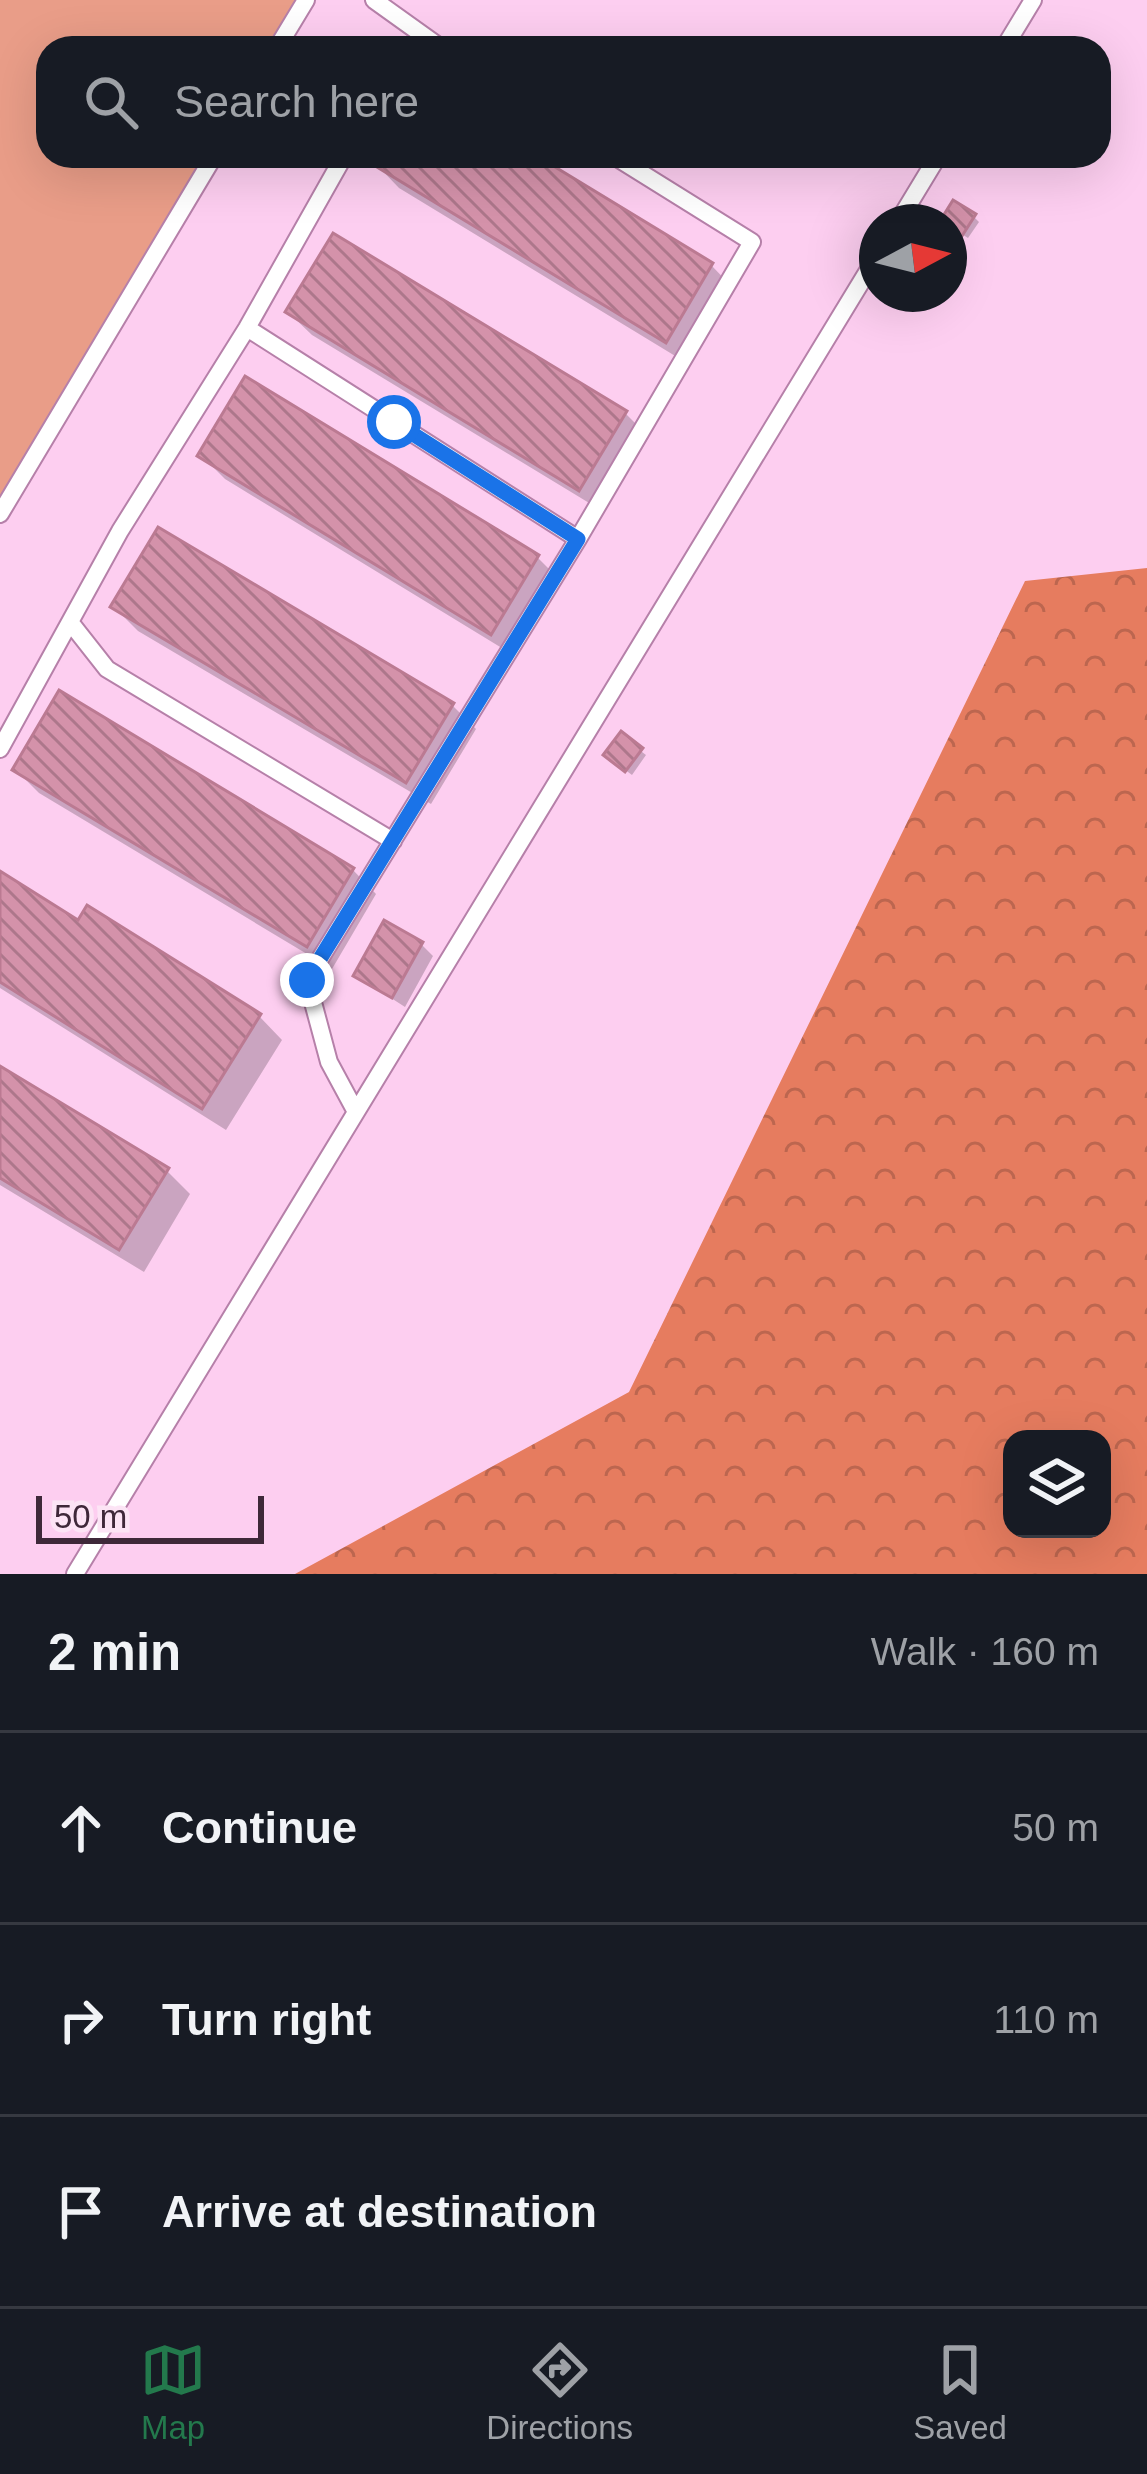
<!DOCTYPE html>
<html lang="en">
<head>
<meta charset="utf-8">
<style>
	:root { --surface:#171b24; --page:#242831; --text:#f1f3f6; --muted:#9ea1a6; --line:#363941; --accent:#23794c }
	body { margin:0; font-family:Arial,sans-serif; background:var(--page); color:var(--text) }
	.controls { position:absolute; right:36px; bottom:36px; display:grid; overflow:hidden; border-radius:24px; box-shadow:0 12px 48px #0002 }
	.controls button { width:108px; height:108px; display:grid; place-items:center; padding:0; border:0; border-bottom:3px solid var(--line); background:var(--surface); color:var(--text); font:60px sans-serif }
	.compass { position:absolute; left:859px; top:204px; width:108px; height:108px; border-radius:50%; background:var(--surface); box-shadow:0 12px 48px #0002; rotate:83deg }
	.scale { position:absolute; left:36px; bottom:30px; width:228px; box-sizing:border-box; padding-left:12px; border:6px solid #3e2839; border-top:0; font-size:33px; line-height:42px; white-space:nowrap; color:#3e2839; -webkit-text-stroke:9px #fce4f5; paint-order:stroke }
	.stop { position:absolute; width:36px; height:36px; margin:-27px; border:9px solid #1a73e8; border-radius:50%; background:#fff }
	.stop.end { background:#1a73e8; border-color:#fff; box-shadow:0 3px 12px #0008 }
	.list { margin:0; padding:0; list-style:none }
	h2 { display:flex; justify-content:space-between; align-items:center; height:156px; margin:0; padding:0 48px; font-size:51px }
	h2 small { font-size:39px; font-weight:400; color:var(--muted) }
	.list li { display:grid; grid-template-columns:78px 1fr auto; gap:36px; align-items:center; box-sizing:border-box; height:192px; padding:0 48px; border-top:3px solid var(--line) }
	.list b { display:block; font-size:45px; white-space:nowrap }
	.list em { font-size:39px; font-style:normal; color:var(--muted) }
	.icon { flex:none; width:66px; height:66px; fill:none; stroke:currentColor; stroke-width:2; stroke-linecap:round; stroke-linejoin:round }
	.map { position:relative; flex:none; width:1147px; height:1574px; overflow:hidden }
	.search { position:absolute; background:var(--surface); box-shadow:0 12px 48px #0002; left:36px; right:36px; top:36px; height:132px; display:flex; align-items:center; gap:30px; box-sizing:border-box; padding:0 42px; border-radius:36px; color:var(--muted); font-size:45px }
	.sheet { height:732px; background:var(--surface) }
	nav { display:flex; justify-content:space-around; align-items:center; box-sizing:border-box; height:168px; border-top:3px solid var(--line); background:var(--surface); font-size:33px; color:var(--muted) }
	nav a { display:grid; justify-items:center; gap:6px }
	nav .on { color:var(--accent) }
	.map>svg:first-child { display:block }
</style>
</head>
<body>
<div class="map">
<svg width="1147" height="1574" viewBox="0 0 1147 1574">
	<defs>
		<pattern id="forest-crowns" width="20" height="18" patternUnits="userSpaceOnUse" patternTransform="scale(3)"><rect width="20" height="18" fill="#e67c5f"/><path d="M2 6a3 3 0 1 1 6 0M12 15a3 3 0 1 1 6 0" fill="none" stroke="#bc664f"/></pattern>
		<pattern id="building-back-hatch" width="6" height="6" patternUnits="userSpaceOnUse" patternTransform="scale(3)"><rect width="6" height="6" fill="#d492aa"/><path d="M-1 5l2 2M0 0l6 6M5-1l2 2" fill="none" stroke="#ad778b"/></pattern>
	</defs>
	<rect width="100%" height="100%" fill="#fdcef0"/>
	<path fill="#e99d88" d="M0 0H306L277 48H48V156H214L0 514Z"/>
	<path fill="url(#forest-crowns)" fill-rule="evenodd" d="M1147 568V1574H295L629 1392 1025 581ZM1012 1439H1102V1529H1012Z"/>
	<path fill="#0003" d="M380 156H531L712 266 735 290 690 365 399 188 376 164Z
		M974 217 979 222 968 238 949 226Z
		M288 312 625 413 649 437 604 512 312 335Z
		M201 455 537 557 561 581 515 656 225 479Z
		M114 607 452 705 476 729 431 804 138 631Z
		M621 736 646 755 632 775 612 760Z
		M16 770 353 870 376 894 332 969 39 793Z
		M0 875 79 924 259 1016 282 1040 226 1130 0 988Z
		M421 944 433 956 405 1007 357 976Z
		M0 1070 167 1171 190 1194 144 1272 0 1185Z"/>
	<path fill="url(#building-back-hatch)" stroke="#bb7a92" stroke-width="3" d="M377 156H537L713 263 666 343 372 164Z
		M953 200 976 214 962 236 940 221Z
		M333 233 627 411 579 491 285 312Z
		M245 376 539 555 491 635 197 456Z
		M158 527 454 703 406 783 110 607Z
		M59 690 354 868 307 947 12 770Z
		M621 731 643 748 625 772 603 755Z
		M0 871 78 920 87 905 261 1014 202 1109 0 982Z
		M384 920 423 942 392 998 353 976Z
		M0 1066 169 1168 119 1250 0 1178Z"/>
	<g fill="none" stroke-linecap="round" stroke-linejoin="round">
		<defs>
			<path id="service" d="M374 0 441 48
				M277 48 306 0
				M1004 48 1033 0
				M898 222 938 156
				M247 328 578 539
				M0 514 214 156
				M70 622 107 669 393 841
				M0 749 120 531 247 328 344 156
				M356 1112 329 1062 307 980 578 539 752 242 614 156
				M75 1574 877 256"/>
		</defs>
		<use href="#service" stroke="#b680a9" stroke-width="20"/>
		<use href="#service" stroke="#fff" stroke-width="16"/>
	</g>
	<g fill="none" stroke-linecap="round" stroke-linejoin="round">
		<path stroke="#1a73e8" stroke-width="15" d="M307 980 578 539 394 422"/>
	</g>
</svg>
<div class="controls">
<button><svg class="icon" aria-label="layers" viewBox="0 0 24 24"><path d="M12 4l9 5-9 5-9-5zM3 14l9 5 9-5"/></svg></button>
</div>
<svg class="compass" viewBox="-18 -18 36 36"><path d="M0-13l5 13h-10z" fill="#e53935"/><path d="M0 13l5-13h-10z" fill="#9ea1a6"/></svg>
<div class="scale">50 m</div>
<div class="stop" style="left:394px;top:422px"></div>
<div class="stop end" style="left:307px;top:980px"></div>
<div class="search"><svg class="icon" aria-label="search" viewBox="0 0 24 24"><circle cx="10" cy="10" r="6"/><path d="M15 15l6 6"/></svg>Search here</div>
</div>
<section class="sheet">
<h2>2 min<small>Walk · 160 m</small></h2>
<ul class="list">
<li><svg class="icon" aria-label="ahead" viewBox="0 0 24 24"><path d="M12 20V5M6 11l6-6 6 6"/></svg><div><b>Continue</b></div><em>50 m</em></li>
<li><svg class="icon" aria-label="right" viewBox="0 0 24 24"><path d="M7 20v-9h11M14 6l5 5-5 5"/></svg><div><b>Turn right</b></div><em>110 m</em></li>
<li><svg class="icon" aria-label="arrive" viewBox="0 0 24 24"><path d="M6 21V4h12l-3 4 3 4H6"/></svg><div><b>Arrive at destination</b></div></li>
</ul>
</section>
<nav>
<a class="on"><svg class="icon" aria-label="map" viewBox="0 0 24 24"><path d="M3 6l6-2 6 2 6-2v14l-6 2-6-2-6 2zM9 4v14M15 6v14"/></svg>Map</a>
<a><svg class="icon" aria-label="directions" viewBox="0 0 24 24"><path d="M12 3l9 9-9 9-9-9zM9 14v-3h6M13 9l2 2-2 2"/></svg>Directions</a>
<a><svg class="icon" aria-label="saved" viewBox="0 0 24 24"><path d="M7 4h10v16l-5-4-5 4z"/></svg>Saved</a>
</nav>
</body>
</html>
